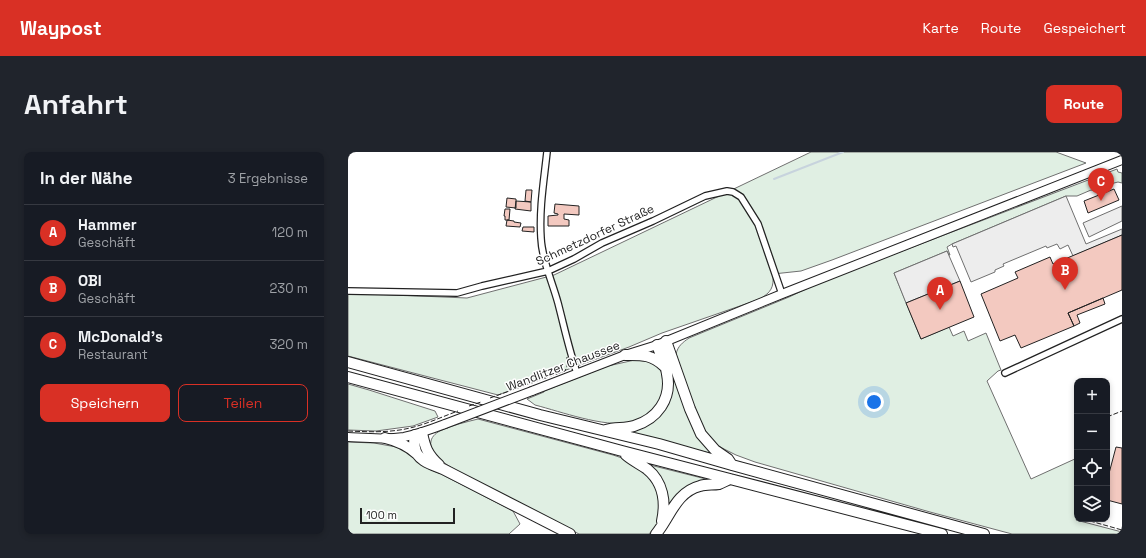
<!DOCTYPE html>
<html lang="de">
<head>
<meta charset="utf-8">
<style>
	:root { --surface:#171b24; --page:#20242c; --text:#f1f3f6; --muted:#9ea1a6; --line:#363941; --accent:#d93025 }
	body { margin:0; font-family:"Space Grotesk",sans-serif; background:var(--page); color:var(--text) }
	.controls { position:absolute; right:12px; bottom:12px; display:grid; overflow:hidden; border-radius:8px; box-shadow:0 2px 6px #0003 }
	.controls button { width:36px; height:36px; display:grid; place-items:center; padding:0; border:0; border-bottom:1px solid var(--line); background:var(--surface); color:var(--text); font:20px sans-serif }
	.scale { position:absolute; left:12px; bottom:10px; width:95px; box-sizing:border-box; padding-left:4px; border:2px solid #222; border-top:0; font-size:11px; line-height:14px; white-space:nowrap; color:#222; -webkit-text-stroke:3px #fff; paint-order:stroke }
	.you { position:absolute; left:526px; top:250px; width:14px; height:14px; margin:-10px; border:3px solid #fff; border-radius:50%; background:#1a73e8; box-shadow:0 0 0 6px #1a73e833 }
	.badge { display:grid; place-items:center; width:26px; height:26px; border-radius:50%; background:var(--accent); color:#fff; font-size:13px; font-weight:700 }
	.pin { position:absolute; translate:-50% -33px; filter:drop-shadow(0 1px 2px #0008) }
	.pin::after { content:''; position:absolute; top:21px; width:14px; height:12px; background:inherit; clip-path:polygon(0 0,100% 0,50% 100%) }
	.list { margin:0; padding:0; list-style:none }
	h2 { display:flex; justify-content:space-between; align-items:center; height:52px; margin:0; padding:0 16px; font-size:17px }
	h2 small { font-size:13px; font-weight:400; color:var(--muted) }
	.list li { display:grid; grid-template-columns:26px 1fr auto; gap:12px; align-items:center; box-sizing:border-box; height:56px; padding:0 16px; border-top:1px solid var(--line) }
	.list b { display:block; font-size:15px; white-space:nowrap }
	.list p { margin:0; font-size:13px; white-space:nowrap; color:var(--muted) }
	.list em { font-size:13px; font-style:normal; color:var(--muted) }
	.actions { display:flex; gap:8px; padding:12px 16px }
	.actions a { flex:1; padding:9px 0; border:1px solid var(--accent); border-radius:8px; text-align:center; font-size:14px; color:var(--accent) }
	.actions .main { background:var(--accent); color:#fff }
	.icon { flex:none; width:22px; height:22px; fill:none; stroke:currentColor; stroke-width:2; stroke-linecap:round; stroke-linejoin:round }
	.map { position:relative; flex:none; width:774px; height:382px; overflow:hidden; border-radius:8px }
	header { display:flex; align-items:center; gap:24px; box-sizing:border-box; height:56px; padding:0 20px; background:var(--accent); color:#fff }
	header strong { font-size:19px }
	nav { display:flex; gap:22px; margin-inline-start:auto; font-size:14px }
	.intro { display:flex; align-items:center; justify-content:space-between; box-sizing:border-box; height:96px; padding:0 24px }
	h1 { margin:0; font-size:28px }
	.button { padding:10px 18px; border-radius:8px; background:var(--accent); color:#fff; font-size:14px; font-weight:700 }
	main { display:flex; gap:24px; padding:0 24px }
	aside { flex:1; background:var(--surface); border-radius:8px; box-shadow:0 2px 6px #0003 }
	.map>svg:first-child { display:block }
</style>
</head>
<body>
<header>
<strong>Waypost</strong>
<nav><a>Karte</a><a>Route</a><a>Gespeichert</a></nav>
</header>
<div class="intro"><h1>Anfahrt</h1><a class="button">Route</a></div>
<main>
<aside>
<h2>In der Nähe<small>3 Ergebnisse</small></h2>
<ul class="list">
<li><span class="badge">A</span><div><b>Hammer</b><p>Geschäft</p></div><em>120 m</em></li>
<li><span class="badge">B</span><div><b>OBI</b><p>Geschäft</p></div><em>230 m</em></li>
<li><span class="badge">C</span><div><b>McDonald's</b><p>Restaurant</p></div><em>320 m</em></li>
</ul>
<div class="actions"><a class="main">Speichern</a><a>Teilen</a></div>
</aside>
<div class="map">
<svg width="774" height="382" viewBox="0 0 774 382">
	<rect width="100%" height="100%" fill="#fff"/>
	<path fill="#e0efe3" stroke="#6f6f6f" d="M463 0H708L738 11 484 108 453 119 425 122C426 136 423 140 412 147L314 181 281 195 150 243 0 204V141L119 146 206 123Z
		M769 17 770 20 774 21V31L770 30 766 31 747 39 743 38 729 44H718L604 92 599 95 602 103H601L599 99 546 121 573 187 601 175 605 184 616 179 620 189 638 181 653 218 650 219 639 229 683 327 729 306V366L728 368 774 380V382H664L582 360 407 310 388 303 368 293 356 281 346 259 328 202C330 194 334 191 341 186L441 145 473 130Z
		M291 207C294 208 297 208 300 208 318 214 318 235 311 250 306 259 293 269 283 271 254 275 214 260 187 253L179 247 196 240V239L260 214Z
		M321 213 365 302 282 281 284 278 307 268Z
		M0 232 21 238 87 259 90 265 65 274 28 279 0 278Z
		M130 267 265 303 280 308 299 321 311 341V368L307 375 301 382H231L111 320C101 314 80 303 83 289 84 284 89 280 94 278 105 273 118 270 130 267Z
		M0 290 26 291 54 296 81 317 93 322 165 359 172 372 161 382H0Z
		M298 312 358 327 357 330 320 358Z"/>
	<path fill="#ededed" stroke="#6f6f6f" d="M718 44 738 92 774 77V83L725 104 720 93 712 97 709 92 699 96 698 94 655 112 656 114 647 118V120L623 130 608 94 605 95 604 92Z
		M774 54V69L741 85 735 71Z
		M599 99 612 129 558 151 546 121Z"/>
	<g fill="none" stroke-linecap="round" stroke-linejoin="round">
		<path stroke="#c7d3dd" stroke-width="2" d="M426 27 495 0"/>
	</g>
	<path fill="#f3c9c0" stroke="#222" d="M766 37 771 48 740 61 736 49Z
		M178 38H184L183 50 177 49Z
		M159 46 168 47V56L158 55Z
		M168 49 183 50V59L167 57Z
		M207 52 231 54V63L216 62V67L221 68V74H200V64L210 63V62L206 61Z
		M157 57H162L161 68H157V64H156Z
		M159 68 166 69V70L173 71 172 75 158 74Z
		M175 75H186V80L174 79Z
		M774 83V138L720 161 726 174 673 196 667 183 652 189 633 142 670 126 667 120 702 105 705 112Z
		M612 129 626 165 573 187 558 151Z
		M755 146 757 152 729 163 732 171 726 174 720 161Z
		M768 295 774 296V352L759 348V329Z"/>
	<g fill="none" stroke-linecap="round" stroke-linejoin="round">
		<defs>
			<path id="minor" d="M199 0C196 28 191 57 193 86 194 108 204 129 210 151 216 174 221 198 229 221
				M0 139 109 141 134 134 200 119 226 107 254 91 305 69 357 44 379 39 385 40 393 45 410 72 434 142
				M657 221 774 167"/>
			<path id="secondary" d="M184 239 277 203 309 193 434 142 774 8
				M0 285C19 286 37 288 56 285 70 282 84 277 97 272"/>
			<path id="motorway" d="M318 189 342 257 353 282 367 298 380 307 384 313
				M277 203C294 203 303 202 316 214
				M0 210 192 263 311 292 384 313 636 382
				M0 225 274 299 382 327 594 382
				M258 278C267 275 277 277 286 274 309 267 324 247 319 222 318 212 312 202 309 193
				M74 281C77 295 79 302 91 313
				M67 283C66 287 66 292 67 296 69 309 85 313 95 317L222 382
				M37 286C50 289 60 294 69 302
				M278 303C285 309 292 312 299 317 315 330 318 350 314 369
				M308 382C322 365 328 340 352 334 358 332 364 333 371 332 374 331 379 328 382 327"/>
		</defs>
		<use href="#minor" stroke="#222" stroke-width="8"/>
		<use href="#secondary" stroke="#222" stroke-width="10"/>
		<use href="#motorway" stroke="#222" stroke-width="12"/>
		<use href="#minor" stroke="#fff" stroke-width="5.5"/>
		<use href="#secondary" stroke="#fff" stroke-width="8"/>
		<use href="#motorway" stroke="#fff" stroke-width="10"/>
		<defs>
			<path id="secondary-bridge" d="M97 272 184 239"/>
		</defs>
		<use href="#secondary-bridge" stroke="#222" stroke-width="10" stroke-linecap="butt"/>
		<use href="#secondary-bridge" stroke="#fff" stroke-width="8"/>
		<path stroke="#222" stroke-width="1" stroke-dasharray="5 2" stroke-linecap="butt" d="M142 246 217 219 219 215V205
			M121 254 133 250
			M759 265 774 259
			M0 279C22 280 44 281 66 275 81 271 96 264 110 259
			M735 367 774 378"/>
	</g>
	<g text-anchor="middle" stroke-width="3" stroke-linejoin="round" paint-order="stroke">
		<g font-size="12" fill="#222" stroke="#fff">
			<text transform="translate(247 83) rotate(-25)" y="4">Schmetzdorfer Straße</text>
			<text transform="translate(215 214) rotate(-21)" y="4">Wandlitzer Chaussee</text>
		</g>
	</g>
</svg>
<div class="controls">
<button>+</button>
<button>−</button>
<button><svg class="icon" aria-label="locate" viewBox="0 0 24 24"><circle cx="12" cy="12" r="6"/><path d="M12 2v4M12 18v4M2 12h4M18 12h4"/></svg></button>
<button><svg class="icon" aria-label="layers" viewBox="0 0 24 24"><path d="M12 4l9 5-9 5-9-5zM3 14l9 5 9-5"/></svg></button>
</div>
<div class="scale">100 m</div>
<div class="you"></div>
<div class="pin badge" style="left:592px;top:158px">A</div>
<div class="pin badge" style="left:717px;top:138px">B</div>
<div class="pin badge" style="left:753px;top:49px">C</div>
</div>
</main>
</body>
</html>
